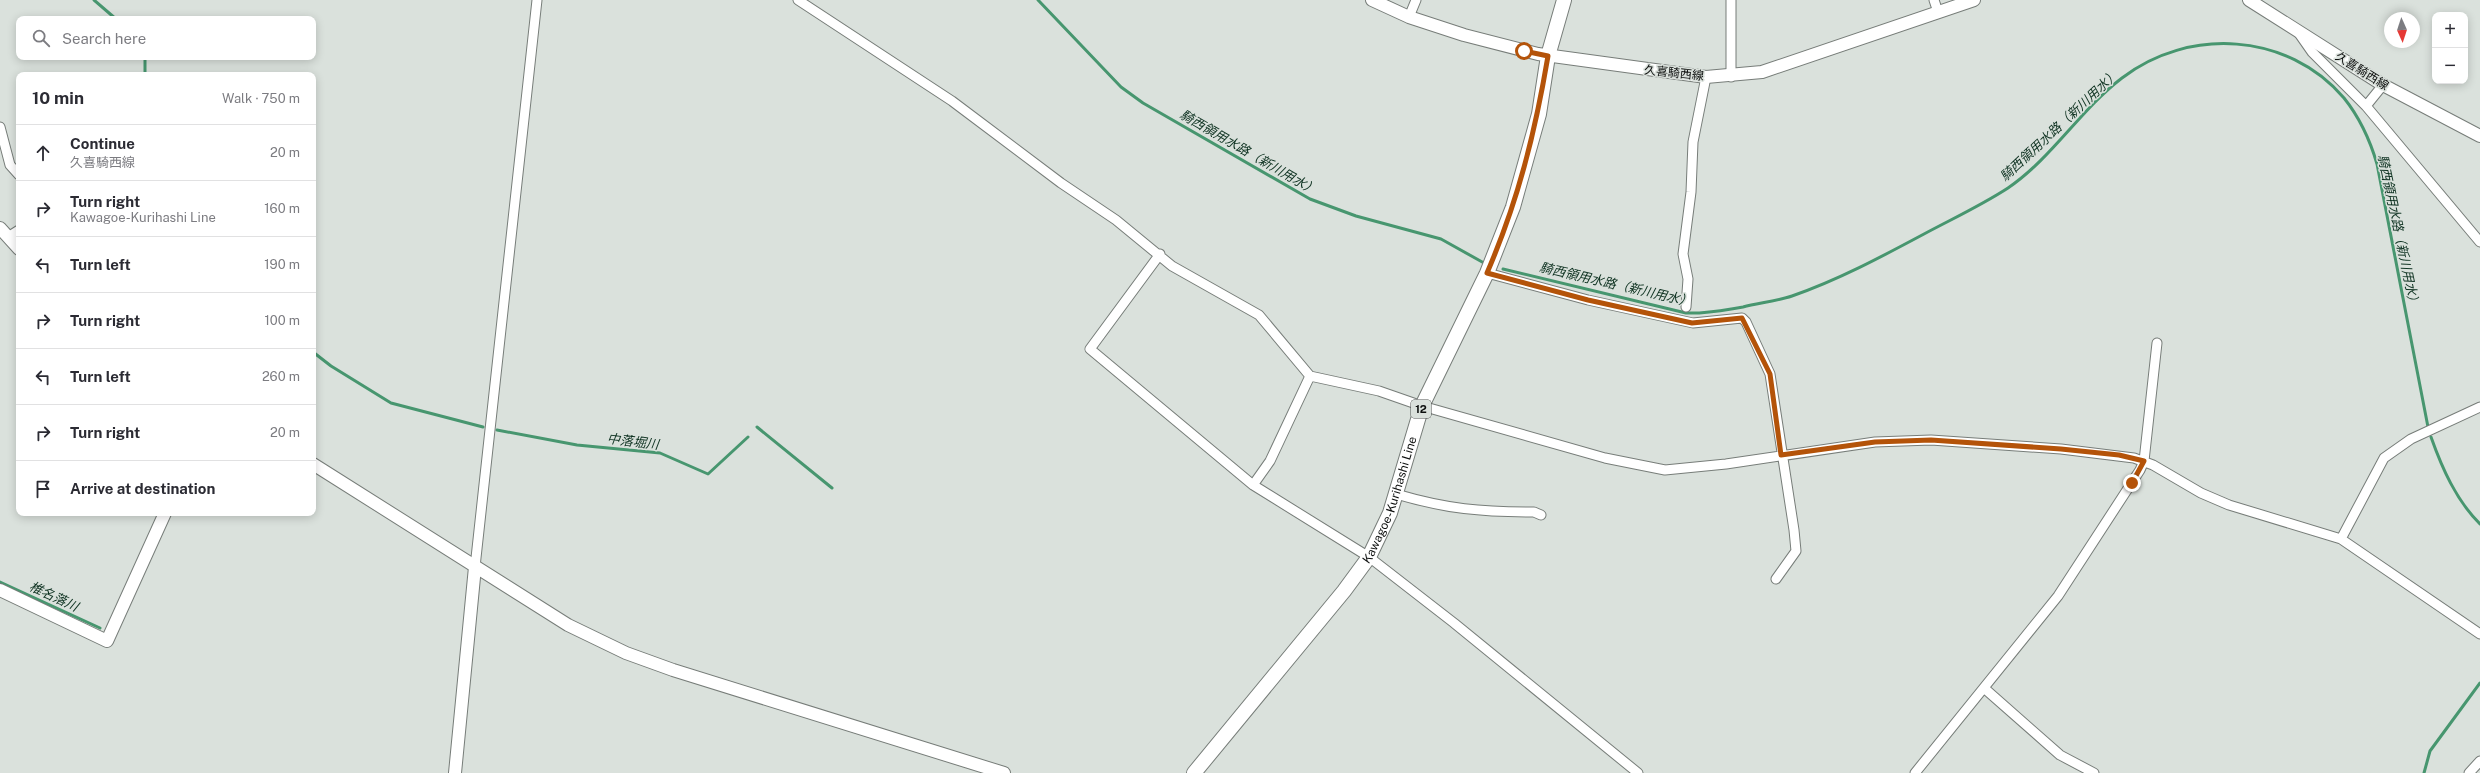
<!DOCTYPE html>
<html lang="en">
<head>
<meta charset="utf-8">
<style>
	:root { --surface:#fff; --page:#f7f7f7; --text:#2b2b33; --muted:#7c7c81; --line:#e1e1e2 }
	body { margin:0; font-family:"Public Sans","Noto Sans JP",sans-serif; background:var(--page); color:var(--text) }
	.controls { position:absolute; right:12px; top:12px; display:grid; overflow:hidden; border-radius:8px; box-shadow:0 2px 10px #0003 }
	.controls button { width:36px; height:36px; display:grid; place-items:center; padding:0; border:0; border-bottom:1px solid var(--line); background:var(--surface); color:var(--text); font:20px sans-serif }
	.compass { position:absolute; left:2384px; top:12px; width:36px; height:36px; border-radius:50%; background:var(--surface); box-shadow:0 2px 10px #0003; rotate:177deg }
	.stop { position:absolute; width:12px; height:12px; margin:-9px; border:3px solid #b45309; border-radius:50%; background:#fff }
	.stop.end { background:#b45309; border-color:#fff; box-shadow:0 1px 4px #0008 }
	.list { margin:0; padding:0; list-style:none }
	h2 { display:flex; justify-content:space-between; align-items:center; height:52px; margin:0; padding:0 16px; font-size:17px }
	h2 small { font-size:13px; font-weight:400; color:var(--muted) }
	.list li { display:grid; grid-template-columns:26px 1fr auto; gap:12px; align-items:center; box-sizing:border-box; height:56px; padding:0 16px; border-top:1px solid var(--line) }
	.list b { display:block; font-size:15px; white-space:nowrap }
	.list p { margin:0; font-size:13px; white-space:nowrap; color:var(--muted) }
	.list em { font-size:13px; font-style:normal; color:var(--muted) }
	.icon { flex:none; width:22px; height:22px; fill:none; stroke:currentColor; stroke-width:2; stroke-linecap:round; stroke-linejoin:round }
	.map { position:relative; flex:none; width:2480px; height:773px; overflow:hidden }
	.search { position:absolute; background:var(--surface); box-shadow:0 2px 10px #0003; left:16px; top:16px; width:300px; height:44px; display:flex; align-items:center; gap:10px; box-sizing:border-box; padding:0 14px; border-radius:8px; color:var(--muted); font-size:15px }
	.panel { position:absolute; background:var(--surface); box-shadow:0 2px 10px #0003; left:16px; top:72px; width:300px; height:444px; border-radius:8px }
	.map>svg:first-child { display:block }
</style>
</head>
<body>
<div class="map">
<svg width="2480" height="773" viewBox="0 0 2480 773">
	<rect width="100%" height="100%" fill="#dae1dc"/>
	<g fill="none" stroke-linecap="round" stroke-linejoin="round">
		<path stroke="#47966f" stroke-width="3" d="M94 0 116 19
			M1038 0 1121 87 1143 103 1310 199 1356 216 1441 239 1484 263
			M145 75V57
			M1503 269 1686 313C1706 314 1724 310 1743 307 1759 303 1777 301 1792 296 1838 280 1881 257 1924 234 1952 219 1982 205 2008 188 2052 158 2080 110 2122 78 2188 27 2288 32 2344 98 2360 118 2370 140 2377 164L2428 427
			M313 352 331 366 391 403 483 427
			M757 427 832 488
			M497 430 577 445 660 453 708 474 748 437
			M2431 437C2442 468 2456 500 2480 524
			M0 582 100 628
			M2424 773 2430 751 2480 683"/>
		<defs>
			<path id="street" d="M798 0 952 101 1061 183 1116 220 1172 266 1259 315 1310 376 1379 391 1422 406 1605 458 1665 470 1726 464 1875 442 1931 440 2061 449 2134 458 2153 465 2201 493 2229 505 2341 539 2480 634
				M1731 0V77
				M1934 0 1938 12
				M1409 17 1416 0
				M2298 32 2312 52 2366 106 2480 242
				M2366 106 2383 85
				M0 127 10 165 19 175
				M8 237 19 230
				M1160 254 1090 349 1253 485 1369 557 1454 623 1638 773
				M1487 273 1588 300 1693 323 1742 318 1746 322 1770 374 1794 530 1796 551 1776 579
				M1686 307 1688 279 1683 254 1691 192 1693 142 1706 77
				M1253 485 1270 461 1310 376
				M1396 494C1447 509 1481 512 1534 512L1541 515
				M2341 539 2384 458 2411 439 2480 407
				M475 567 537 0
				M1984 688 2060 755 2094 773
				M1915 773 2058 596 2140 470 2144 461 2157 343
				M2469 773 2480 761"/>
			<path id="secondary" d="M1372 0 1409 17 1464 35 1538 54 1706 77 1762 72 1974 0
				M2249 0 2383 85 2480 136
				M0 228 19 249
				M313 464 568 625 626 653 673 670 1004 773
				M0 590 107 641 165 513
				M455 773 475 567"/>
			<g id="primary">
				<path id="s1" d="M1194 773 1344 591 1369 557 1390 513 1422 406 1487 273 1513 207 1539 114 1548 56 1564 0"/>
			</g>
		</defs>
		<use href="#street" stroke="#777d79" stroke-width="11"/>
		<use href="#secondary" stroke="#777d79" stroke-width="14"/>
		<use href="#primary" stroke="#777d79" stroke-width="16"/>
		<use href="#street" stroke="#fff" stroke-width="9"/>
		<use href="#secondary" stroke="#fff" stroke-width="12"/>
		<use href="#primary" stroke="#fff" stroke-width="14"/>
	</g>
	<g fill="none" stroke-linecap="round" stroke-linejoin="round">
		<path stroke="#b45309" stroke-width="5" d="M1524 51 1548 56C1535 133 1518 201 1487 273L1588 300 1692 323 1742 318 1770 374 1781 455 1875 442 1931 440 2061 449 2119 455 2144 461 2132 483"/>
	</g>
	<g text-anchor="middle" stroke-width="3" stroke-linejoin="round" paint-order="stroke">
		<rect fill="#dae1dc" stroke="#4a4e4c" stroke-width="1" x="1411" y="400" width="20" height="18" rx="3"/>
		<g font-size="11" font-weight="bold" fill="#0d0f0e">
			<text x="1421" y="413">12</text>
		</g>
		<g font-size="12" fill="#0d0f0e" stroke="#dae1dc">
			<text transform="translate(2362 71) rotate(32)" y="4">久喜騎西線</text>
			<text transform="translate(1674 73) rotate(6)" y="4">久喜騎西線</text>
			<text dy="4" stroke="none"><textPath href="#s1" startOffset="339">Kawagoe-Kurihashi Line</textPath></text>
		</g>
		<g font-size="13" font-style="italic" fill="#0e3221" stroke="#dae1dc">
			<text transform="translate(2059 125) rotate(-43)" y="5">騎西領用水路（新川用水）</text>
			<text transform="translate(1249 152) rotate(30)" y="5">騎西領用水路（新川用水）</text>
			<text transform="translate(2399 231) rotate(78)" y="5">騎西領用水路（新川用水）</text>
			<text transform="translate(1616 284) rotate(13)" y="5">騎西領用水路（新川用水）</text>
			<text transform="translate(633 441) rotate(7)" y="5">中落堀川</text>
			<text transform="translate(54 596) rotate(25)" y="5">椎名落川</text>
		</g>
	</g>
</svg>
<div class="controls">
<button>+</button>
<button>−</button>
</div>
<svg class="compass" viewBox="-18 -18 36 36"><path d="M0-13l5 13h-10z" fill="#e53935"/><path d="M0 13l5-13h-10z" fill="#7c7c81"/></svg>
<div class="stop" style="left:1524px;top:51px"></div>
<div class="stop end" style="left:2132px;top:483px"></div>
<div class="search"><svg class="icon" aria-label="search" viewBox="0 0 24 24"><circle cx="10" cy="10" r="6"/><path d="M15 15l6 6"/></svg>Search here</div>
<section class="panel">
<h2>10 min<small>Walk · 750 m</small></h2>
<ul class="list">
<li><svg class="icon" aria-label="ahead" viewBox="0 0 24 24"><path d="M12 20V5M6 11l6-6 6 6"/></svg><div><b>Continue</b><p>久喜騎西線</p></div><em>20 m</em></li>
<li><svg class="icon" aria-label="right" viewBox="0 0 24 24"><path d="M7 20v-9h11M14 6l5 5-5 5"/></svg><div><b>Turn right</b><p>Kawagoe-Kurihashi Line</p></div><em>160 m</em></li>
<li><svg class="icon" aria-label="left" viewBox="0 0 24 24"><path d="M17 20v-9H6M10 6l-5 5 5 5"/></svg><div><b>Turn left</b></div><em>190 m</em></li>
<li><svg class="icon" aria-label="right" viewBox="0 0 24 24"><path d="M7 20v-9h11M14 6l5 5-5 5"/></svg><div><b>Turn right</b></div><em>100 m</em></li>
<li><svg class="icon" aria-label="left" viewBox="0 0 24 24"><path d="M17 20v-9H6M10 6l-5 5 5 5"/></svg><div><b>Turn left</b></div><em>260 m</em></li>
<li><svg class="icon" aria-label="right" viewBox="0 0 24 24"><path d="M7 20v-9h11M14 6l5 5-5 5"/></svg><div><b>Turn right</b></div><em>20 m</em></li>
<li><svg class="icon" aria-label="arrive" viewBox="0 0 24 24"><path d="M6 21V4h12l-3 4 3 4H6"/></svg><div><b>Arrive at destination</b></div></li>
</ul>
</section>
</div>
</body>
</html>
